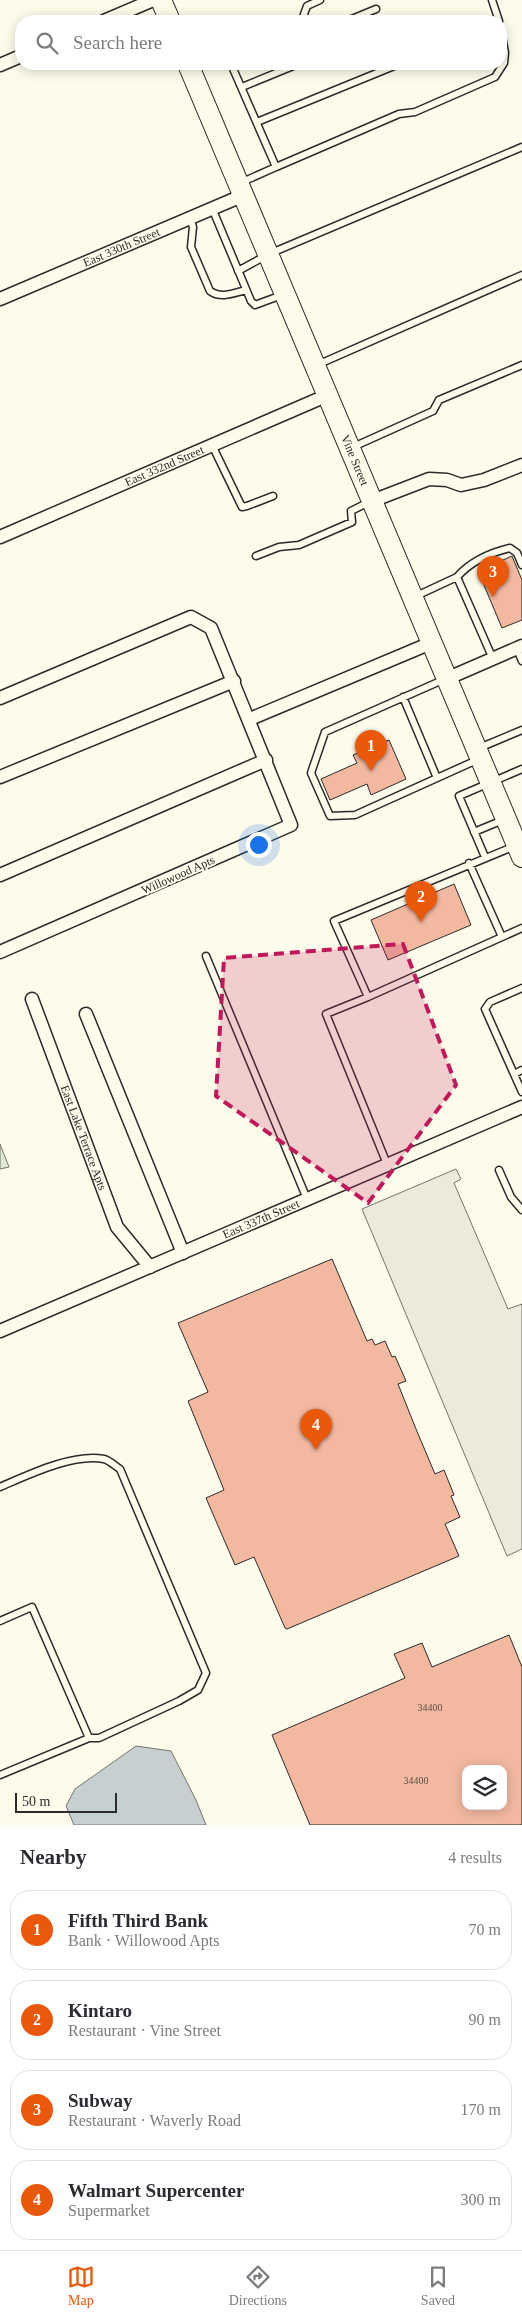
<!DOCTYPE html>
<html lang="en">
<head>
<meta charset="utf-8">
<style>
	:root { --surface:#fff; --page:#f2f2f3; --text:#2b2b33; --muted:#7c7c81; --line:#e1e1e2; --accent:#ea580c }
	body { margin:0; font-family:"Times New Roman",serif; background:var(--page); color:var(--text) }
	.controls { position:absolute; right:15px; bottom:15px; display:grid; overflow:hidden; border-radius:10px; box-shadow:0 2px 12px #0003 }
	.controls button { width:45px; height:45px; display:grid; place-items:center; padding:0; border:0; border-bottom:1px solid var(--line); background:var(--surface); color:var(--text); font:25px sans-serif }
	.scale { position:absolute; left:15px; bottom:12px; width:102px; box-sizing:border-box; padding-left:5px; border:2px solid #2b2b2b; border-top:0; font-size:14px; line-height:18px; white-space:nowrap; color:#2b2b2b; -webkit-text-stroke:4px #fdfbea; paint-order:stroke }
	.you { position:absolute; left:258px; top:844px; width:18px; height:18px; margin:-12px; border:4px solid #fff; border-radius:50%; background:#1a73e8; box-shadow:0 0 0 8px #1a73e833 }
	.badge { display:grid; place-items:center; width:32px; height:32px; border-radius:50%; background:var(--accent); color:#fff; font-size:16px; font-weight:700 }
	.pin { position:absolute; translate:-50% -41px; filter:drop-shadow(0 1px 2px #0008) }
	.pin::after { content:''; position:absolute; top:26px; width:18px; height:15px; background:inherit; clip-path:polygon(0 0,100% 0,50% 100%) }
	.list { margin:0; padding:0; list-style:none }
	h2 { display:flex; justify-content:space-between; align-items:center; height:65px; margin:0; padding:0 20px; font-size:21px }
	h2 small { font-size:16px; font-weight:400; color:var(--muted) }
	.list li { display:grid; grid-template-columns:32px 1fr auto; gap:15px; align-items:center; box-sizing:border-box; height:80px; margin:0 10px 10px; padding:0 10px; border:1px solid var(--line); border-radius:20px }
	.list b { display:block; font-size:19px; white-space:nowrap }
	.list p { margin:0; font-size:16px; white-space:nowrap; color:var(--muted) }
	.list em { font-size:16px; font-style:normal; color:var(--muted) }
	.icon { flex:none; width:28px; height:28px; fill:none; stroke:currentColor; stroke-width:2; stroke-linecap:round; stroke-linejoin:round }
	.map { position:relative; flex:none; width:522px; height:1825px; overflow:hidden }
	.search { position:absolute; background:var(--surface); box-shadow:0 2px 12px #0003; left:15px; right:15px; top:15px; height:55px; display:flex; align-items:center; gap:12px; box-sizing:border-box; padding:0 18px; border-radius:20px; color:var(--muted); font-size:19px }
	.sheet { height:425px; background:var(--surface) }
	nav { display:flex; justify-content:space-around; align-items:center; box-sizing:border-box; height:70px; border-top:1px solid var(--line); background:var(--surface); font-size:14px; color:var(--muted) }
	nav a { display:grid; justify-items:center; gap:2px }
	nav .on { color:var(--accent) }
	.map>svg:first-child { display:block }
</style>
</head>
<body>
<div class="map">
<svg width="522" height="1825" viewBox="0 0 522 1825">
	<rect width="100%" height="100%" fill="#fdfbea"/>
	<path fill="#deebd1" stroke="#74746e" d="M0 1144 9 1167 0 1169Z"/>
	<path fill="#eceadb" stroke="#74746e" d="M456 1169 461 1179 454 1183 508 1309 522 1304V1549L507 1556 362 1209Z"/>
	<path fill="#c7d0d0" stroke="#74746e" d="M136 1746 171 1751 196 1800 206 1825H74L66 1806 75 1789Z"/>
	<path fill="#f2b8a0" stroke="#2b2b2b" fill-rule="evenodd" d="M512 556 522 580V620L502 628 478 571Z
		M389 740 406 779 371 795 367 784 330 800 321 779 357 763 353 755Z
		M454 884 471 925 388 960 371 920Z
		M332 1259 367 1341 372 1339 375 1345 385 1341 392 1357 395 1356 406 1381 398 1384 416 1429 435 1474 444 1470 454 1495 451 1496 460 1517 445 1524 459 1556 287 1629 285 1628 254 1557 235 1565 206 1498 224 1490 188 1401 208 1392 178 1323Z
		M509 1635 522 1667V1825H310L272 1735 405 1678 394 1654 422 1643 432 1667ZM466 1769H503V1806H466Z"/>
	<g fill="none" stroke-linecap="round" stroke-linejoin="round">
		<defs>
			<path id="service" d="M492 0 499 21
				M212 21H213
				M305 21 303 17 307 6 320 0
				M347 21 376 9
				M231 64 276 167 240 183
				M242 87 298 64
				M257 122 399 64
				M276 167 399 114 415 112 495 77 504 63 505 53 501 30
				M212 208 251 301 255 305 282 295
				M190 218 193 227 191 247 210 291C221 299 234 293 246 290
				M238 271 269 254 522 147
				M317 365 522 275
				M212 445 242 507 247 506 273 496
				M353 447 433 411 439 400 522 365
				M256 556 279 547 299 545 352 522 351 511 371 501
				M457 577C471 561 489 553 510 548L517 553 522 565
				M414 597 457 577 493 659
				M517 649 522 661
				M445 679 325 732 311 773 330 816 355 815 477 760
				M403 697 437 778
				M479 748 522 730
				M474 832 503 820
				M515 846 334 921 368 997 522 928
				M485 857 459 796 522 769
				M469 863 502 937
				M206 956 307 1199
				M522 988 490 1002 485 1009 522 1092
				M368 997 326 1014 387 1164
				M514 1074 522 1070
				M499 1170 511 1197 522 1210
				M0 1487C28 1475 73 1453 104 1459 109 1460 115 1466 120 1469L206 1673 198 1690 179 1701 99 1738H89L32 1607 0 1621
				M0 1775 89 1738"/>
			<g id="minor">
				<path d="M104 21 153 0"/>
				<path d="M0 65 21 56"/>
				<path id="s1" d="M0 299 244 195"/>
				<path d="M372 501 429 479 447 480 461 485 484 480 522 465"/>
				<path id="s2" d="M0 537 328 395"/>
				<path d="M446 679 522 646"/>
				<path d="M0 698 191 617 211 628 291 825 0 952"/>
				<path d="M250 719 431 643"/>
				<path d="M0 777 234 681"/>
				<path d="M0 875 266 760"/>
				<path id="s3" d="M32 999 117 1227 150 1267"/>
				<path d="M86 1014 183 1253"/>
				<path id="s4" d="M0 1331 522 1107"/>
			</g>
			<g id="primary">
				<path d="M161 0 170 21"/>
				<path id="s5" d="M188 64 522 857"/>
			</g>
		</defs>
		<use href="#service" stroke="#2b2b2b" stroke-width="9"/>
		<use href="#minor" stroke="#2b2b2b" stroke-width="15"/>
		<use href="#primary" stroke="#2b2b2b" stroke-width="22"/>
		<use href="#service" stroke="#fdfbea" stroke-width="6"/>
		<use href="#minor" stroke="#fdfbea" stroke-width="12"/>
		<use href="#primary" stroke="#fdfbea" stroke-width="20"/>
	</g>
	<path fill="#c2185b" fill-opacity="0.2" stroke="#c2185b" stroke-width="4" stroke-dasharray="10 6" stroke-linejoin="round" d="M403 944 456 1085 368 1203 216 1096 224 958Z"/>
	<g text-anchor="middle" stroke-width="4" stroke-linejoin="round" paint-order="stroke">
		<g font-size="10" fill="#5d4e48">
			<text x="430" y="1711">34400</text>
			<text x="416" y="1784">34400</text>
		</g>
		<g font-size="12" fill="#2b2b2b" stroke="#fdfbea">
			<text dy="4" stroke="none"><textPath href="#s1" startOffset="132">East 330th Street</textPath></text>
			<text dy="4" stroke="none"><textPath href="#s5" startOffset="430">Vine Street</textPath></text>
			<text dy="4" stroke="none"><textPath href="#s2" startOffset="179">East 332nd Street</textPath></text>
			<text transform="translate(178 875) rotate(-24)" y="4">Willowood Apts</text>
			<text dy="4" stroke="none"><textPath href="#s3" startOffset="148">East Lake Terrace Apts</textPath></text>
			<text dy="4" stroke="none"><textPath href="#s4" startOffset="284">East 337th Street</textPath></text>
		</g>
	</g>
</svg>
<div class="controls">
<button><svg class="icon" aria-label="layers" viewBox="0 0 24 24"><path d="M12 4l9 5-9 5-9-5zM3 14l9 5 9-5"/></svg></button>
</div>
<div class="scale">50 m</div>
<div class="you"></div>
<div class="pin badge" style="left:371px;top:771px">1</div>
<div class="pin badge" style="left:421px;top:922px">2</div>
<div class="pin badge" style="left:493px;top:597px">3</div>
<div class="pin badge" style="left:316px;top:1450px">4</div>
<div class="search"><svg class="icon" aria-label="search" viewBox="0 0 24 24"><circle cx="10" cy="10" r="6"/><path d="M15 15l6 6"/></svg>Search here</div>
</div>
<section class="sheet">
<h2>Nearby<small>4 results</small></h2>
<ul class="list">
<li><span class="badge">1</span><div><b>Fifth Third Bank</b><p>Bank · Willowood Apts</p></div><em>70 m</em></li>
<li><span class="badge">2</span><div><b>Kintaro</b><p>Restaurant · Vine Street</p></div><em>90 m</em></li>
<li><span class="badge">3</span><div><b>Subway</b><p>Restaurant · Waverly Road</p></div><em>170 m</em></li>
<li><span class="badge">4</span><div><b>Walmart Supercenter</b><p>Supermarket</p></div><em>300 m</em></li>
</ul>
</section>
<nav>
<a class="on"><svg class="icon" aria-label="map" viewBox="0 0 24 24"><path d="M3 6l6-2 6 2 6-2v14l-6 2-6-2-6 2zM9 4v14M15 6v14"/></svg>Map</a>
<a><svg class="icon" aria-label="directions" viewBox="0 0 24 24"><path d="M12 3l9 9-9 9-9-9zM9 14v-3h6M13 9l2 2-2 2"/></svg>Directions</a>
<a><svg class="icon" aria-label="saved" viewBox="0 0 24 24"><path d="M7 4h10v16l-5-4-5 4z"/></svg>Saved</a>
</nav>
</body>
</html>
